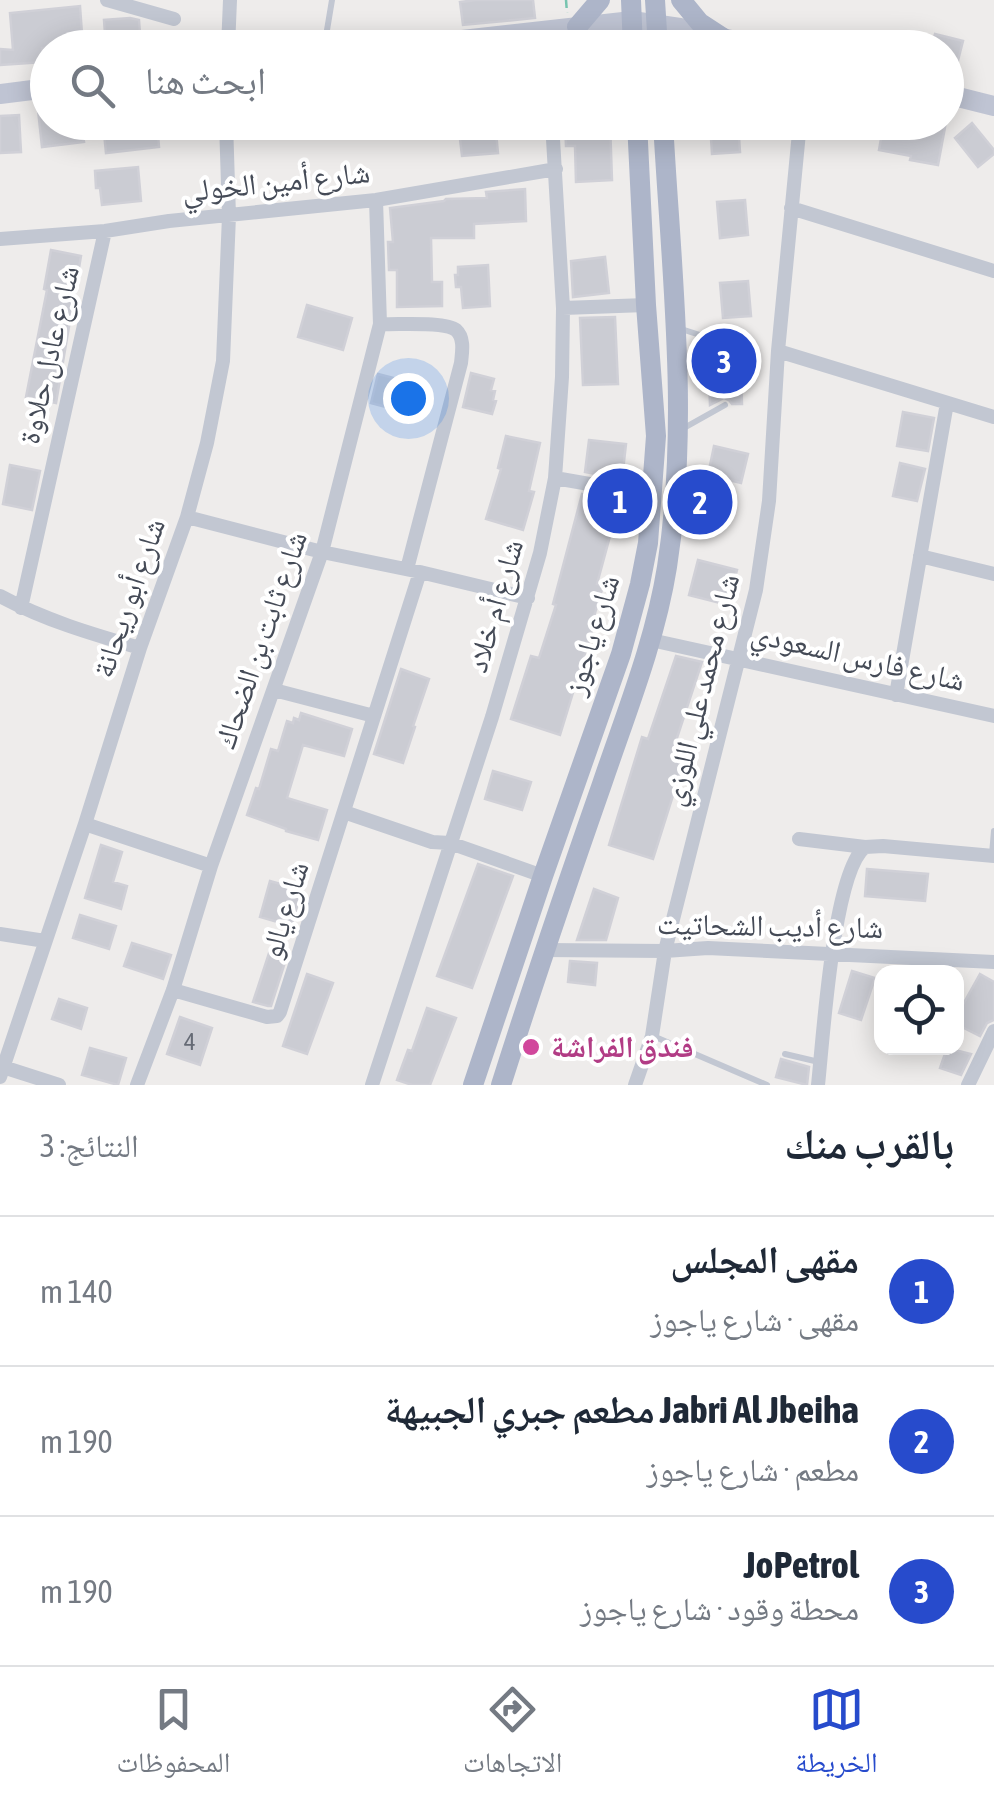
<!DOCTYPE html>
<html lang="ar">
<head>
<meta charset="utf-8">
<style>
	:root { --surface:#fff; --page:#f6f6f7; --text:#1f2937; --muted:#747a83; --line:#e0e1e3; --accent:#274bcc }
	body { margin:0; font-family:"Asap Condensed","Noto Naskh Arabic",sans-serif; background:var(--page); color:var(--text); direction:rtl }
	.controls { position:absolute; right:30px; bottom:30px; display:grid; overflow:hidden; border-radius:20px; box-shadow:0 5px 25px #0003 }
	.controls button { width:90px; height:90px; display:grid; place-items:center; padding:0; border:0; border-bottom:2px solid var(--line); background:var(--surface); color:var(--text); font:50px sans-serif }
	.you { position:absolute; left:408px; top:398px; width:35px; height:35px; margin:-25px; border:8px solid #fff; border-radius:50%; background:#1a73e8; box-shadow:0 0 0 15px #1a73e833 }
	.badge { display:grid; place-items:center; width:65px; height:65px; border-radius:50%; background:var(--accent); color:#fff; font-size:32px; font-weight:700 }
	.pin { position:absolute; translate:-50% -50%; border:5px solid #fff; box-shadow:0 2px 10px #0006 }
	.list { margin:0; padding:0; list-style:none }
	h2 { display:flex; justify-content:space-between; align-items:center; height:130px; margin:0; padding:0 40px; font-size:42px }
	h2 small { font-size:32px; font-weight:400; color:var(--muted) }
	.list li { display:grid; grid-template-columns:65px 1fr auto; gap:30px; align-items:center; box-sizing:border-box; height:150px; padding:0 40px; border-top:2px solid var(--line) }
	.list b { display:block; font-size:38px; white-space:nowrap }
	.list p { margin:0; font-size:32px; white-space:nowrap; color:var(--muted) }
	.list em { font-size:32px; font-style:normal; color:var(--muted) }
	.icon { flex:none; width:55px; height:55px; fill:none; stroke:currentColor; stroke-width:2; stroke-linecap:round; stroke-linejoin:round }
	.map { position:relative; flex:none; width:994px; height:1085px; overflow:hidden; direction:ltr }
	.search { position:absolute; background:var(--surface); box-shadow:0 5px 25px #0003; left:30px; right:30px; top:30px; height:110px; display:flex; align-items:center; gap:25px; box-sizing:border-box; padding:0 35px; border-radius:55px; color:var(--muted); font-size:38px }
	.sheet { height:580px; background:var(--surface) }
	nav { display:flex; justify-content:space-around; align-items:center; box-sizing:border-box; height:140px; border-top:2px solid var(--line); background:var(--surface); font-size:28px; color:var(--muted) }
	nav a { display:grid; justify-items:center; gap:5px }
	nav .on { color:var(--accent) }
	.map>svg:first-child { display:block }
</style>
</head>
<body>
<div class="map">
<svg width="994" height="1085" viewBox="0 0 994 1085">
	<rect width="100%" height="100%" fill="#eeeceb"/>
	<path fill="#cbccd3" stroke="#d0d0d7" stroke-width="2.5" d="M476 0H533L535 18 463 25 460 2Z
		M80 6 83 48H42L43 62 0 65V49L13 50 10 13Z
		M130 18 139 20 141 48H106L104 20Z
		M159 33H210L212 48H159Z
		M935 34 963 41 954 76 946 74V48H931Z
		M48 108V122H81L84 142 42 147 38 110Z
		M19 115 21 152 0 153V116Z
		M103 122H157L159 147 106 153Z
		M458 122H495L498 153 462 156Z
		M565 122H610L612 180 576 182 575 146H566Z
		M710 122H738L740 152 712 154Z
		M884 122H946L938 165 910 160 911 156 879 150Z
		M972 123 994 150V154L978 167 955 138Z
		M138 167 141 201 102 205 100 188H96L95 171Z
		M525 189 526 221 474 224V238H431L432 282H442V306L397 307V270H389L388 242H393L390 208 444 201 446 199 487 198 486 192Z
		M745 200 748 235 720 238 717 202Z
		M51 250 81 256 56 403 26 397 47 290 44 289Z
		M605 257 609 293 573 297 571 261Z
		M488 265 490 306 463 308 461 287H456L455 275H458V267Z
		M748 281 751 316 723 318 720 283Z
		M307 305 352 318 343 350 298 337Z
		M615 317 618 384 583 385 580 318Z
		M732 343H740L742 404H732L729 400 724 398 710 405 708 345 726 350 730 347Z
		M471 373 494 379 491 390 495 391 493 400 496 401 492 414 463 407Z
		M378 374 428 387 420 416 371 403Z
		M903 412 934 418 928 451 897 446Z
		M506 436 540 443 529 491 534 492 523 530 486 519 501 469 498 468Z
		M589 440 626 444 622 479 585 472Z
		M714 446 748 454 741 483 708 475Z
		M900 463 925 469 917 501 893 496Z
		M10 465 40 471 32 510 3 504Z
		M582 494 619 503 597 584 603 586 593 620 595 621 560 735 511 719 531 656 539 658 556 605 553 604Z
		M698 560 737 570 728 605 689 595Z
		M676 656 702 662 674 747 687 751 653 859 609 845 642 737 648 739Z
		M401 669 429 679 413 726 415 727 403 763 374 754Z
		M301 713 352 729 344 756 303 745 287 798 327 810 318 840 286 831V829L247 815 256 788 259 789 271 749 278 751 287 721 293 723 294 718 299 720Z
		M493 771 531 782 522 810 485 799Z
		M101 845 122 852 113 882 127 886 121 909 85 898Z
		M478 864 513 876 472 988 437 976Z
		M867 869 928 874 925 901 865 896Z
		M270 881 302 890 291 926 260 917Z
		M594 889 618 898 606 940H577Z
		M80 915 116 926 109 949 73 938Z
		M132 943 171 955 163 979 124 966Z
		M270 950 287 956 271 1006H268L253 1002Z
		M570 961 597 963 595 985 568 982Z
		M852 971 875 978 861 1020 839 1013Z
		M307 974 333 983 307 1054 283 1046Z
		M980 974 994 982V1020L987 1023 980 1036 956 1024V1017Z
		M59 999 87 1008 81 1029 52 1019Z
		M427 1008 456 1018 430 1085H412L397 1080 408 1050 412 1051Z
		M180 1017 212 1028 200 1065 167 1054Z
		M90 1048 126 1058 118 1085 82 1075Z
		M947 1048 971 1054 961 1075 940 1068Z
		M781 1059 809 1067 807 1085 776 1077Z"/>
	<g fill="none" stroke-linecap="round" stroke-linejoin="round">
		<path stroke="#77c4af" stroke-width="2.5" stroke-dasharray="8 5" stroke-linecap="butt" d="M566 0 567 13"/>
		<path stroke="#c2c7d2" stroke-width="6" d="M324 48 332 0
			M678 328 725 343
			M684 428 725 405
			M992 854 994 831
			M653 1036 767 1085
			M785 1054 819 1062"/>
		<path stroke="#c2c7d2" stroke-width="14" d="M107 0 174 19
			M228 48 230 0
			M791 208 994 271
			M0 239 105 231 169 221 376 200 556 169
			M563 308 646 305
			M380 324C396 325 445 321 456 330 465 338 462 353 461 363L407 569
			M778 351 994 417
			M555 478 652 495
			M187 517 322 552 420 572 528 598
			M920 556 994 574
			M0 596C44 620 92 634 140 648
			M21 608 105 231
			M651 640 994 716
			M274 690 374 716
			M896 695 947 403
			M344 812 432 842 450 843 543 876
			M85 824 211 866
			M799 839 865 847 883 846 994 856
			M0 934 45 941
			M544 950 665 951 708 948 994 962
			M173 990 267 1017 277 1016 280 1012 420 572
			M3 1067 59 1085
			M0 1077 85 824 140 648 187 517 207 443 223 361 229 216 226 122
			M137 1085 173 990 211 866 322 552 380 324 376 200
			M372 1085 492 717 540 553 555 478 562 377 563 308 552 122
			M635 1085 652 1036 665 951 756 590 769 501 778 351 800 122
			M818 1085C823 1040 833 872 865 847
			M968 1085 994 1031"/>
		<path stroke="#bfc4d3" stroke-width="20" d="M391 48 632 21 680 28 765 48
			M563 48 633 42 671 48
			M0 94 48 88
			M946 94 994 106"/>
		<path stroke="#adb5c9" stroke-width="20" d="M631 0 633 48
			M655 0 658 48
			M681 0 700 23 723 38
			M577 27 600 0
			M473 1085 543 876 621 654 640 584 648 543 656 436 646 305 637 122
			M501 1085C533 984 567 884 602 784 626 713 655 642 667 567 690 420 671 270 663 122"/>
	</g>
	<circle fill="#d1479c" stroke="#fff" stroke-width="4" cx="531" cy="1047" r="10"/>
	<g text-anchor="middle" stroke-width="8" stroke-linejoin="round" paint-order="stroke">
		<g font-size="25" fill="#666b76">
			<text x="190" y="1050">4</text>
		</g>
		<g font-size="30" fill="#454b57" stroke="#fff">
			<text transform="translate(276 182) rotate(-6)" y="10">شارع أمين الخولي</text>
			<text transform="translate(49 355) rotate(-77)" y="10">شارع عادل حلاوة</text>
			<text transform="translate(129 598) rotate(-71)" y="10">شارع أبو ريحانة</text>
			<text transform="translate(495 606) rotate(-74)" y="10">شارع أم خلاد</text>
			<text transform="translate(592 635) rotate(-73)" y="10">شارع ياجوز</text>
			<text transform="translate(261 640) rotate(-71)" y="10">شارع ثابت بن الضحاك</text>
			<text transform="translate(858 657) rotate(13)" y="10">شارع فارس السعودي</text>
			<text transform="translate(701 690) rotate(-76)" y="10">شارع محمد علي اللوزي</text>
			<text transform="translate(285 910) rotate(-73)" y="10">شارع يالو</text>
			<text transform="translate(770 926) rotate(1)" y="10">شارع أديب الشحاتيت</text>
		</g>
		<g font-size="30" font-weight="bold" fill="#b23c85" stroke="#fff" text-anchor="start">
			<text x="551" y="1057">فندق الفراشة</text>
		</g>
	</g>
</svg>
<div class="controls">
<button><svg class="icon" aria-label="locate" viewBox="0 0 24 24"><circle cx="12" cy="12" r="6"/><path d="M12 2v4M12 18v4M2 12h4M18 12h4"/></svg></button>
</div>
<div class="you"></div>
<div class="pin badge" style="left:620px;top:501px">1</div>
<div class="pin badge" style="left:700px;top:502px">2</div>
<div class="pin badge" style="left:724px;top:361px">3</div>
<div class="search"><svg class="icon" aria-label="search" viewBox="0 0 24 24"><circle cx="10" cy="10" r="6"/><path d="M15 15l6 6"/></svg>ابحث هنا</div>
</div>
<section class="sheet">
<h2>بالقرب منك<small>النتائج: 3</small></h2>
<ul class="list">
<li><span class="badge">1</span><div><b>مقهى المجلس</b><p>مقهى · شارع ياجوز</p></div><em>140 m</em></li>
<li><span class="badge">2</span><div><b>Jabri Al Jbeiha مطعم جبري الجبيهة</b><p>مطعم · شارع ياجوز</p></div><em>190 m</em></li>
<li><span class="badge">3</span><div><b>JoPetrol</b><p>محطة وقود · شارع ياجوز</p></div><em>190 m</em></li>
</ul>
</section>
<nav>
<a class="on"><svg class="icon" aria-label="map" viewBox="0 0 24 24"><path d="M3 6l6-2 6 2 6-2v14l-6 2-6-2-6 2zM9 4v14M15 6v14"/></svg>الخريطة</a>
<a><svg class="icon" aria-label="directions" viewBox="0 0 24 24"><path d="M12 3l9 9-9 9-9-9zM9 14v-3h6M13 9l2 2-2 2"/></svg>الاتجاهات</a>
<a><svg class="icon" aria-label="saved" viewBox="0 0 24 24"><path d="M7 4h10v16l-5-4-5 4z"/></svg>المحفوظات</a>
</nav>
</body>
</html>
